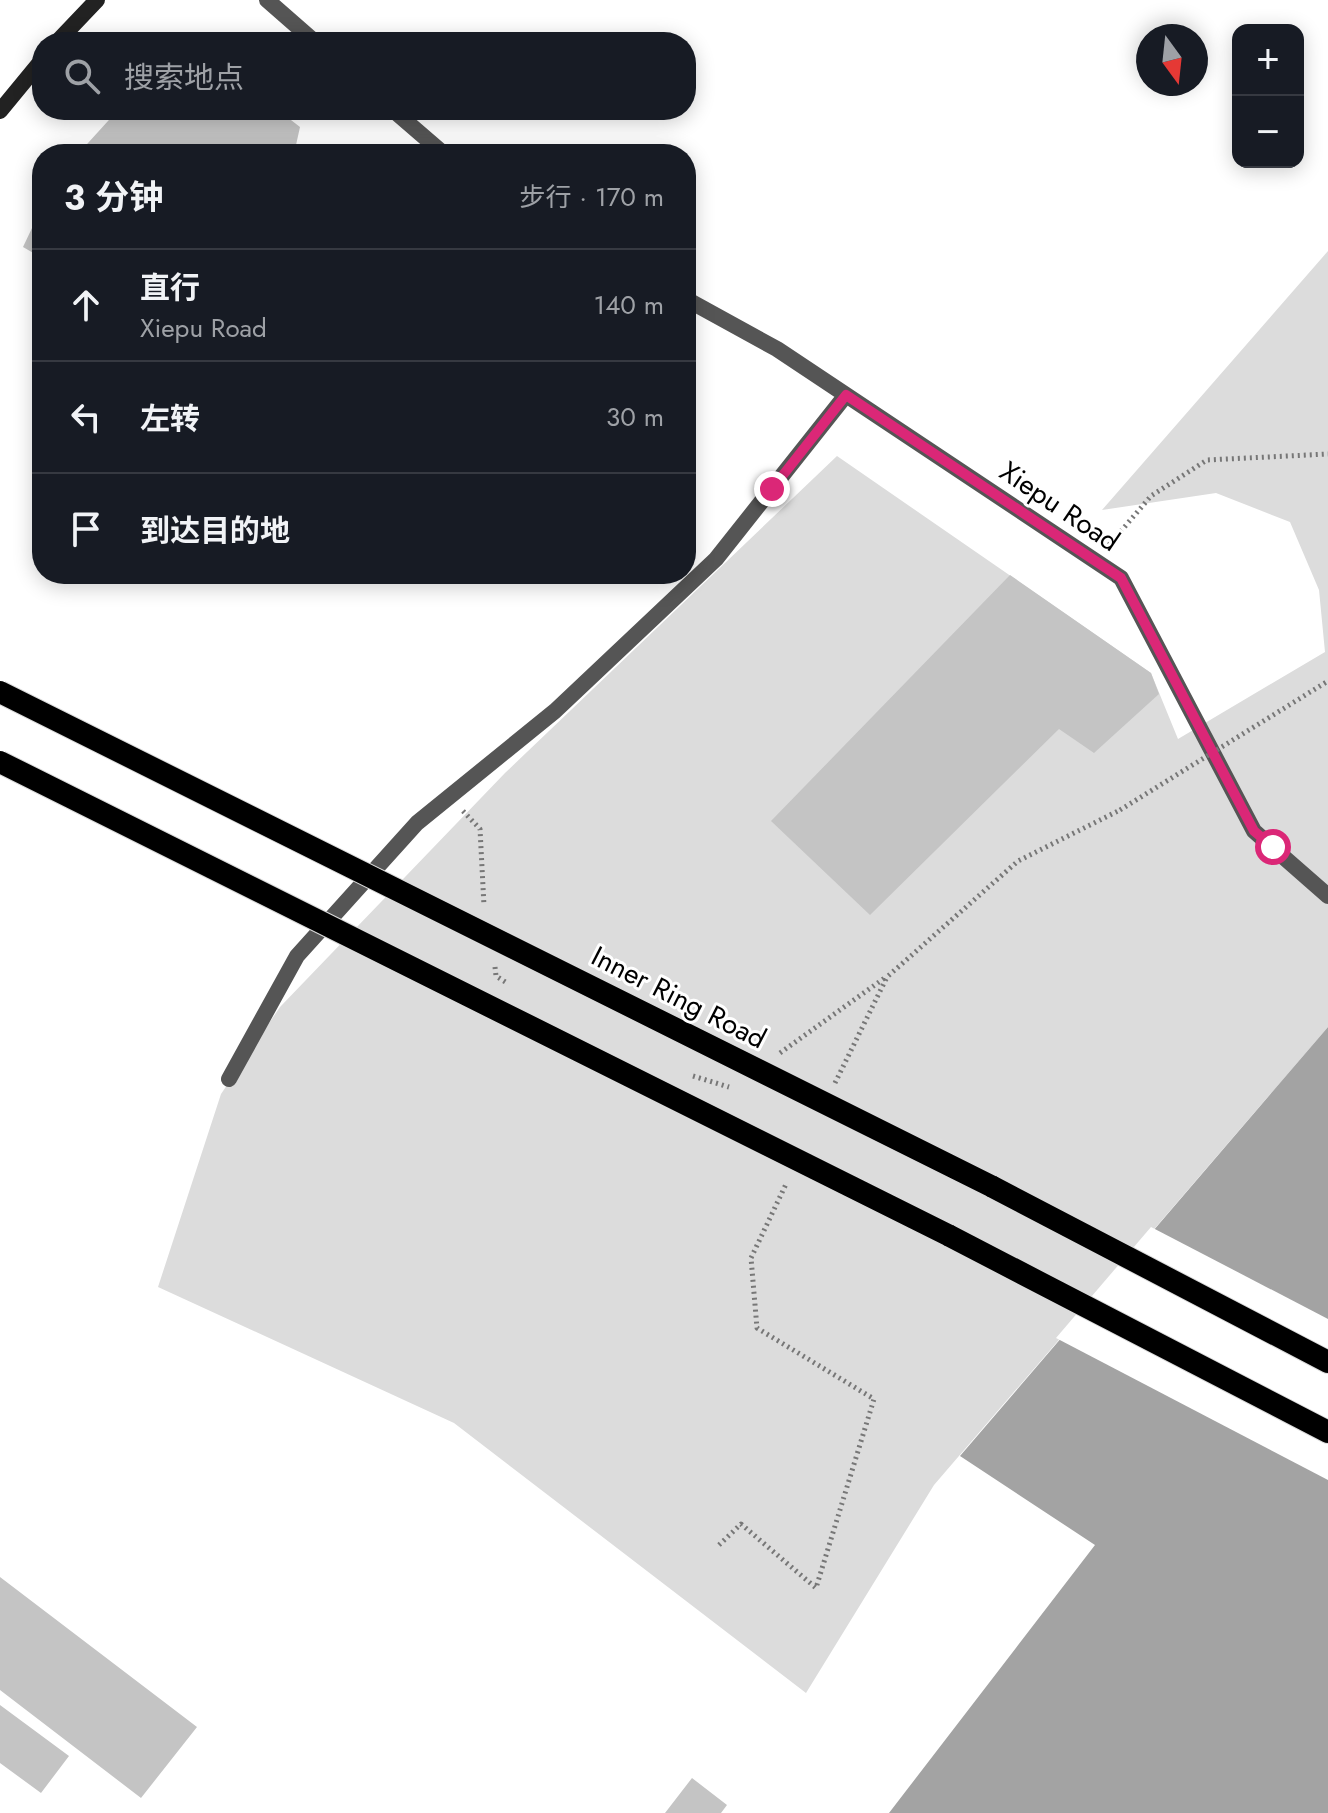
<!DOCTYPE html>
<html lang="zh">
<head>
<meta charset="utf-8">
<style>
	:root { --surface:#171b24; --page:#242831; --text:#f1f3f6; --muted:#9ea1a6; --line:#363941 }
	body { margin:0; font-family:Jost,"Noto Sans SC",sans-serif; background:var(--page); color:var(--text) }
	.controls { position:absolute; right:24px; top:24px; display:grid; overflow:hidden; border-radius:16px; box-shadow:0 4px 20px #0003 }
	.controls button { width:72px; height:72px; display:grid; place-items:center; padding:0; border:0; border-bottom:2px solid var(--line); background:var(--surface); color:var(--text); font:40px sans-serif }
	.compass { position:absolute; left:1136px; top:24px; width:72px; height:72px; border-radius:50%; background:var(--surface); box-shadow:0 4px 20px #0003; rotate:165deg }
	.stop { position:absolute; width:24px; height:24px; margin:-18px; border:6px solid #db2777; border-radius:50%; background:#fff }
	.stop.end { background:#db2777; border-color:#fff; box-shadow:0 2px 8px #0008 }
	.list { margin:0; padding:0; list-style:none }
	h2 { display:flex; justify-content:space-between; align-items:center; height:104px; margin:0; padding:0 32px; font-size:34px }
	h2 small { font-size:26px; font-weight:400; color:var(--muted) }
	.list li { display:grid; grid-template-columns:52px 1fr auto; gap:24px; align-items:center; box-sizing:border-box; height:112px; padding:0 32px; border-top:2px solid var(--line) }
	.list b { display:block; font-size:30px; white-space:nowrap }
	.list p { margin:0; font-size:26px; white-space:nowrap; color:var(--muted) }
	.list em { font-size:26px; font-style:normal; color:var(--muted) }
	.icon { flex:none; width:44px; height:44px; fill:none; stroke:currentColor; stroke-width:2; stroke-linecap:round; stroke-linejoin:round }
	.map { position:relative; flex:none; width:1328px; height:1813px; overflow:hidden }
	.search { position:absolute; background:var(--surface); box-shadow:0 4px 20px #0003; left:32px; top:32px; width:664px; height:88px; display:flex; align-items:center; gap:20px; box-sizing:border-box; padding:0 28px; border-radius:32px; color:var(--muted); font-size:30px }
	.panel { position:absolute; background:var(--surface); box-shadow:0 4px 20px #0003; left:32px; top:144px; width:664px; height:440px; border-radius:32px }
	.map>svg:first-child { display:block }
</style>
</head>
<body>
<div class="map">
<svg width="1328" height="1813" viewBox="0 0 1328 1813">
	<rect width="100%" height="100%" fill="#fff"/>
	<path fill="#dcdcdc" d="M1328 251V1027L934 1485 806 1693 454 1423 158 1287 221 1094 280 1007 505 773 837 456 1151 673 1178 739 1325 652 1319 590 1290 522 1216 493 1102 510Z"/>
	<path fill="#a3a3a3" d="M1328 1027V1813H889L1095 1545 960 1456Z"/>
	<path fill="#fff" d="M1151 1227 1328 1319V1480L1056 1338Z"/>
	<path fill="#c4c4c4" d="M118 110H278L300 127 294 154H78Z
		M42 207V258L23 247Z
		M1010 575 1151 673 1159 694 1094 753 1059 729 870 915 771 821Z
		M0 1577 197 1727 141 1798 0 1690Z
		M0 1705 69 1756 41 1793 0 1763Z
		M692 1778 727 1805 721 1813H665Z"/>
	<g fill="none" stroke-linecap="round" stroke-linejoin="round">
		<defs>
			<path id="trunk" d="M991 1186 1328 1362
				M948 1235 1328 1432"/>
		</defs>
		<use href="#trunk" stroke="#dbdbdb" stroke-width="24"/>
		<path stroke="#777" stroke-width="5" stroke-dasharray="2 4" stroke-linecap="butt" d="M1109 545 1151 496 1207 460 1328 454
			M463 811 480 829 484 906
			M495 967 496 976 507 983
			M780 1053 886 977
			M693 1076 729 1087
			M835 1083 887 977 1018 861 1120 810
			M719 1545 741 1524 816 1588 874 1399 757 1328 751 1258 787 1182"/>
		<path stroke="#555" stroke-width="16" d="M267 0 315 42
			M393 110 444 154
			M686 299 777 349 1121 578 1254 831 1328 896
			M229 1079 297 956 417 823 555 711 716 559 846 395"/>
		<path stroke="#222" stroke-width="16" d="M57 42 97 0
			M0 111 42 60"/>
		<use href="#trunk" stroke="#000" stroke-width="22"/>
		<defs>
			<path id="trunk-bridge" d="M0 692 991 1186
				M0 762 948 1235"/>
		</defs>
		<use href="#trunk-bridge" stroke="#dbdbdb" stroke-width="24" stroke-linecap="butt"/>
		<path stroke="#777" stroke-width="5" stroke-dasharray="2 4" stroke-linecap="butt" d="M1120 810 1328 681"/>
		<use href="#trunk-bridge" stroke="#000" stroke-width="22"/>
	</g>
	<g fill="none" stroke-linecap="round" stroke-linejoin="round">
		<path stroke="#db2777" stroke-width="10" d="M772 489 846 395 1121 578 1254 831 1273 847"/>
	</g>
	<g text-anchor="middle" stroke-width="6" stroke-linejoin="round" paint-order="stroke">
		<g font-size="28" fill="#000" stroke="#fff">
			<text transform="translate(1060 506) rotate(34)" y="10">Xiepu Road</text>
			<text transform="translate(679 997) rotate(27)" y="10">Inner Ring Road</text>
		</g>
	</g>
</svg>
<div class="controls">
<button>+</button>
<button>−</button>
</div>
<svg class="compass" viewBox="-18 -18 36 36"><path d="M0-13l5 13h-10z" fill="#e53935"/><path d="M0 13l5-13h-10z" fill="#9ea1a6"/></svg>
<div class="stop" style="left:1273px;top:847px"></div>
<div class="stop end" style="left:772px;top:489px"></div>
<div class="search"><svg class="icon" aria-label="search" viewBox="0 0 24 24"><circle cx="10" cy="10" r="6"/><path d="M15 15l6 6"/></svg>搜索地点</div>
<section class="panel">
<h2>3 分钟<small>步行 · 170 m</small></h2>
<ul class="list">
<li><svg class="icon" aria-label="ahead" viewBox="0 0 24 24"><path d="M12 20V5M6 11l6-6 6 6"/></svg><div><b>直行</b><p>Xiepu Road</p></div><em>140 m</em></li>
<li><svg class="icon" aria-label="left" viewBox="0 0 24 24"><path d="M17 20v-9H6M10 6l-5 5 5 5"/></svg><div><b>左转</b></div><em>30 m</em></li>
<li><svg class="icon" aria-label="arrive" viewBox="0 0 24 24"><path d="M6 21V4h12l-3 4 3 4H6"/></svg><div><b>到达目的地</b></div></li>
</ul>
</section>
</div>
</body>
</html>
